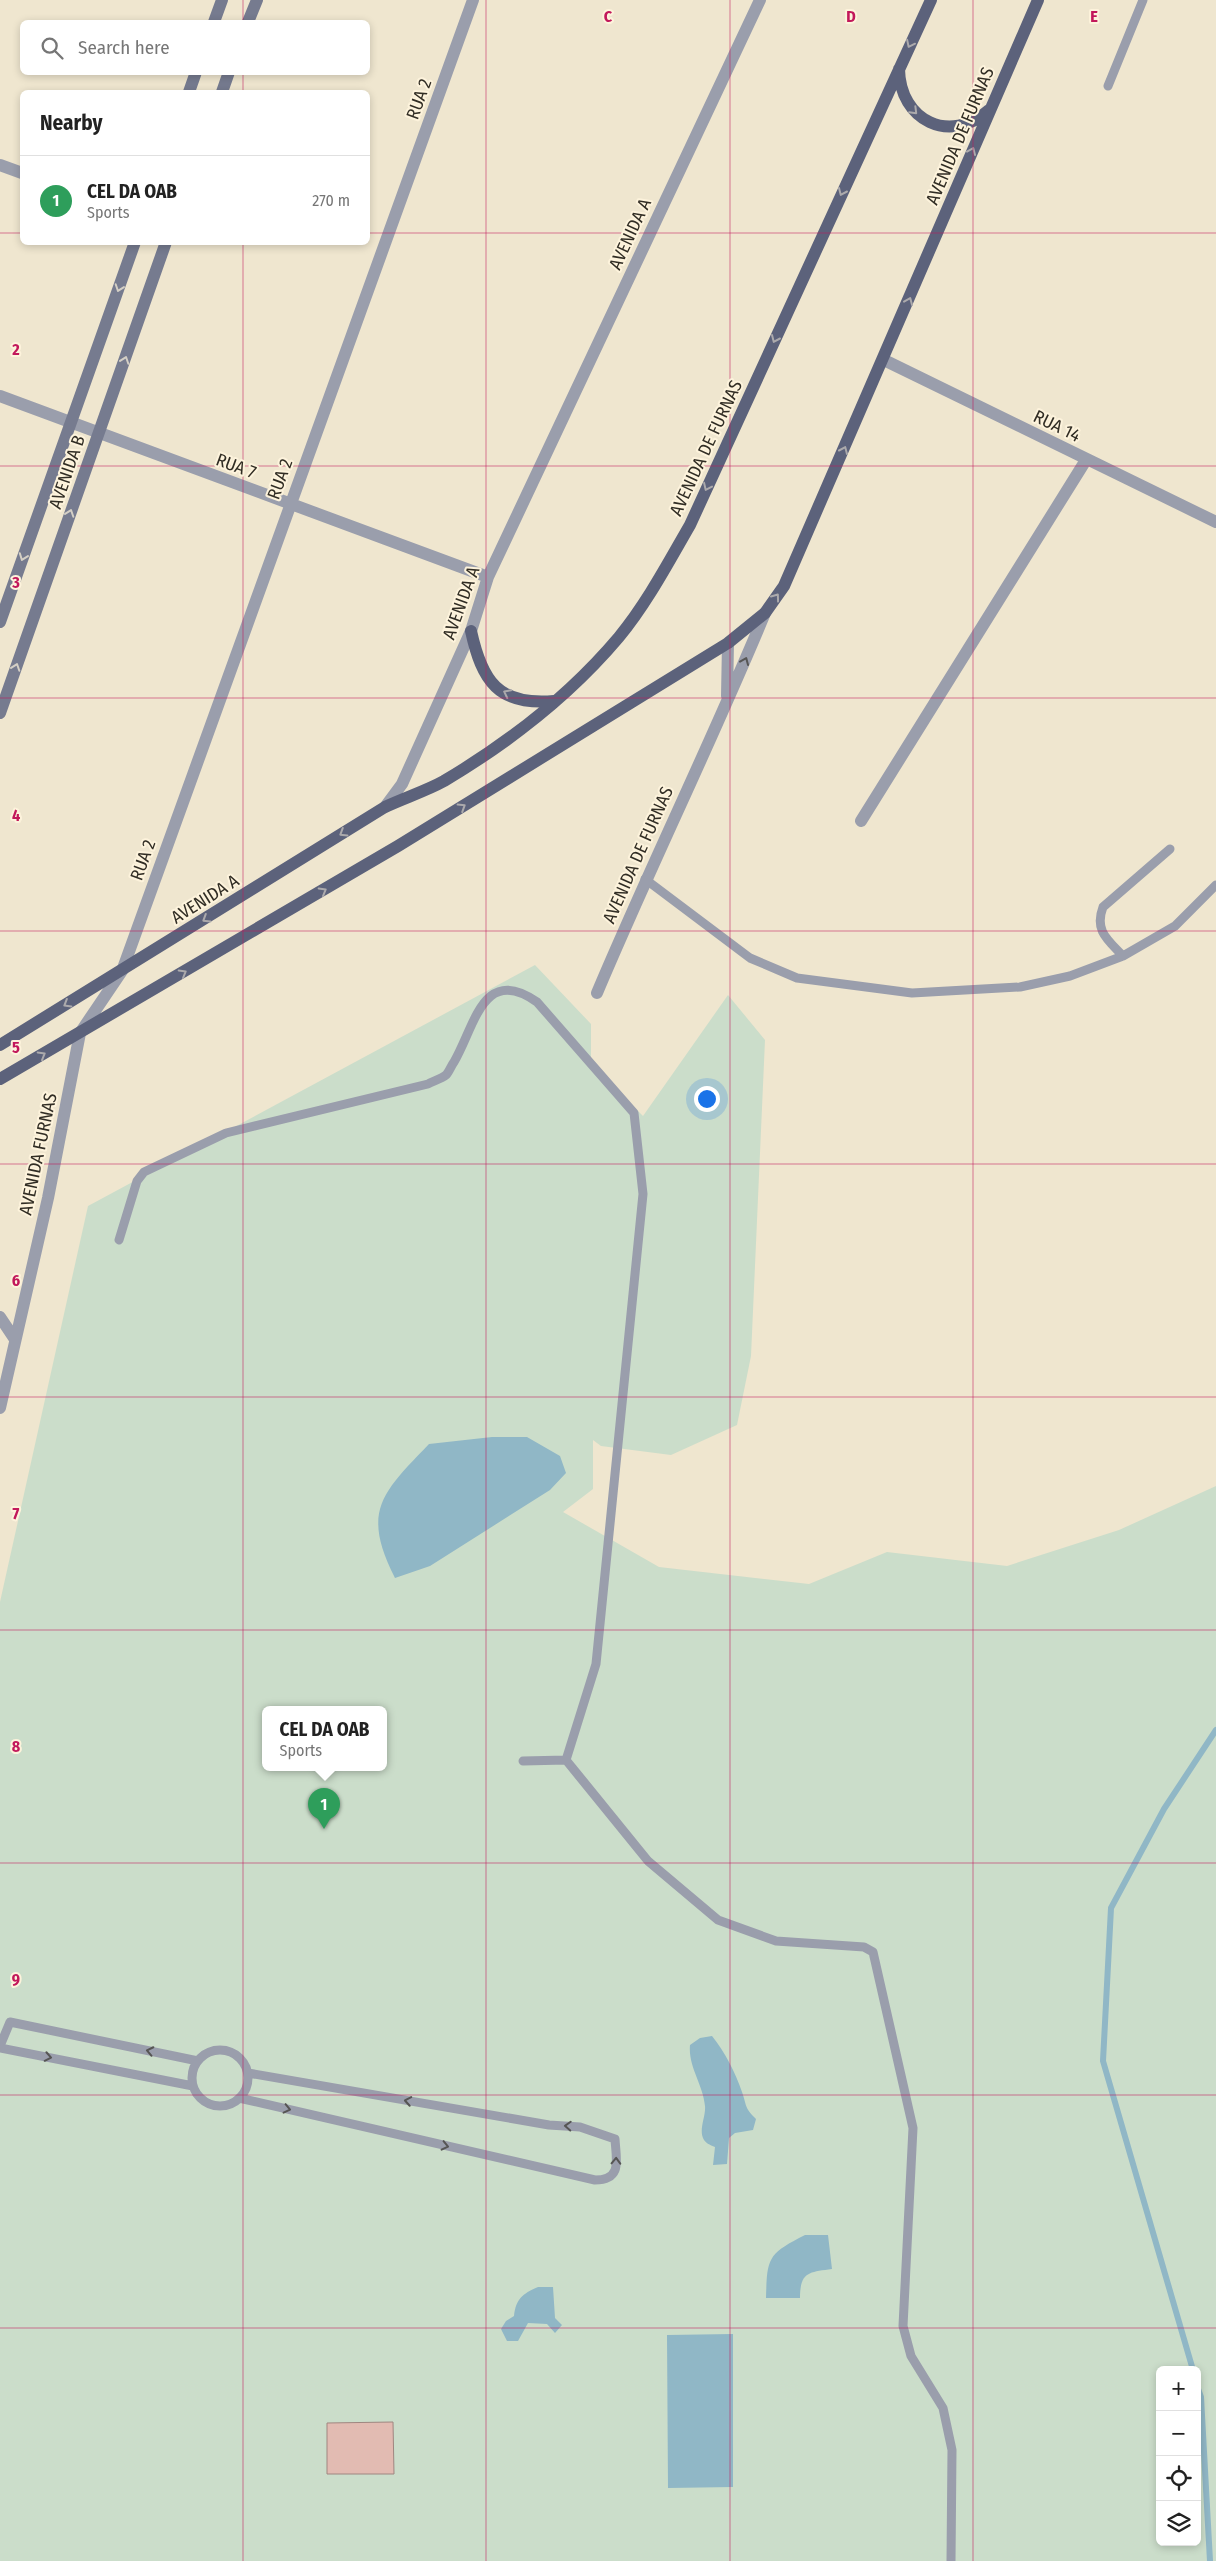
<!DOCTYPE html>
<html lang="en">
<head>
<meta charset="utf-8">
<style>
	:root { --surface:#fff; --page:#f6f6f6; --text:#222; --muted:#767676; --line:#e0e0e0; --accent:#9a1367 }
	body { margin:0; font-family:"Fira Sans Condensed",sans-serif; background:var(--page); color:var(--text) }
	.controls { position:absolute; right:15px; bottom:15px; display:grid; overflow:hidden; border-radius:8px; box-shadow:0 2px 8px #0003 }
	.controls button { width:45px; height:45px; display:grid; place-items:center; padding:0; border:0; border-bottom:1px solid var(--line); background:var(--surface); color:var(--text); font:25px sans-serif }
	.you { position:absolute; left:706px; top:1098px; width:18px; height:18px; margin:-12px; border:4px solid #fff; border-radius:50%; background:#1a73e8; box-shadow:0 0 0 8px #1a73e833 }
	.badge { display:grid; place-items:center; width:32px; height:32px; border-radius:50%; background:var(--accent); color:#fff; font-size:16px; font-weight:700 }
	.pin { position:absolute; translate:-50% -41px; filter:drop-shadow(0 1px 2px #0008) }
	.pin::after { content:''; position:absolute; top:26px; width:18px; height:15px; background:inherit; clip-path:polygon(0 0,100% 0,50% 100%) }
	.popup { position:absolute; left:262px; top:1706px; width:125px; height:65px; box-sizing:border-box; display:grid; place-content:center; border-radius:8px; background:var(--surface); filter:drop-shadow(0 1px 4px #0005); font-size:16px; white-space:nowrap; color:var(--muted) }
	.popup b { font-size:19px; color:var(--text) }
	.popup::after { content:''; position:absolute; left:50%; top:100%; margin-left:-10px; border:10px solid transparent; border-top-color:var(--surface) }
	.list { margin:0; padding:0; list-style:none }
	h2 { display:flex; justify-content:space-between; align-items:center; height:65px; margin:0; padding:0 20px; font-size:21px }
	h2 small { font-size:16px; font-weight:400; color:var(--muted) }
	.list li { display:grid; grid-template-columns:32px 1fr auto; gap:15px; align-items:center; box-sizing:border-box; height:90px; padding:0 20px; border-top:1px solid var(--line) }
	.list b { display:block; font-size:19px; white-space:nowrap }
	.list p { margin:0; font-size:16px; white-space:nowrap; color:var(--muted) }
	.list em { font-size:16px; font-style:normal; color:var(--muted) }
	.icon { flex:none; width:28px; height:28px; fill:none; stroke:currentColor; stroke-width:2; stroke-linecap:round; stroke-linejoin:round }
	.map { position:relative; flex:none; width:1216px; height:2561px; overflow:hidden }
	.search { position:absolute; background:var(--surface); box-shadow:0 2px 8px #0003; left:20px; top:20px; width:350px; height:55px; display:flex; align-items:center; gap:12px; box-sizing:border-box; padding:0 18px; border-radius:8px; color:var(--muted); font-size:19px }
	.panel { position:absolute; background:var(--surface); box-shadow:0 2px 8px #0003; left:20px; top:90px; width:350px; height:155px; border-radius:8px }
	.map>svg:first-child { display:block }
</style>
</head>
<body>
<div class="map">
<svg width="1216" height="2561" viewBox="0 0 1216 2561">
	<rect width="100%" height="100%" fill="#efe6cf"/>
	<path fill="#cbddca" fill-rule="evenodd" d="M535 965 591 1024V1064L643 1116 728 995 765 1040 751 1356 737 1425 671 1455 601 1446 593 1440V1489L563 1512 659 1567 809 1584 887 1552 1007 1566 1119 1530 1216 1486V2561H0V1602L88 1206ZM265 1710H383V1768H265ZM1160 2370H1197V2542H1160Z"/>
	<path fill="#90b7c6" d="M492 1437H527L560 1456 566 1473 550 1490 430 1566 395 1578C361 1511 382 1493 429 1444Z
		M712 2036C725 2052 735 2072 742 2092 747 2106 744 2107 756 2119L753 2130 735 2133 729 2138 727 2164 713 2165 715 2147C710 2145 705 2143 703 2138 699 2129 706 2116 705 2106 703 2084 688 2067 690 2045L700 2038Z
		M805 2235H828L832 2269C809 2272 800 2272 800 2298H766C767 2257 768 2254 805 2235Z
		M538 2287H553L555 2318 562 2325 555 2333 547 2324 528 2323 518 2341H507L501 2329 506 2321 514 2316C516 2299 522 2294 538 2287Z
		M733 2334V2487L668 2488 667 2335Z"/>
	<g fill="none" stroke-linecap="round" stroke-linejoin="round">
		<path stroke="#90b7c6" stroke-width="6" d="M1193 2370 1103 2061 1111 1908 1164 1809 1216 1730
			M1197 2386 1201 2397 1210 2561"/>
	</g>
	<path fill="#e2bbb2" stroke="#9f8680" d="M393 2422 394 2474H327V2423Z"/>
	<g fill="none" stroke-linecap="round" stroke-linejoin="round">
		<path stroke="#9a9eac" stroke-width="9" d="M1108 86 1143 0
			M645 879 750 958 797 978 912 993 1020 987 1070 976 1123 956 1175 926 1216 885
			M1123 956C1108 940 1094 931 1103 907L1170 849
			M119 1240 137 1181 144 1172 226 1133 428 1084C433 1081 441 1079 446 1075 449 1072 451 1066 454 1062 475 1026 483 964 537 1002L634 1113 643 1194 596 1664 566 1760
			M523 1761 566 1760 648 1861 718 1920 776 1941 864 1947 873 1952 913 2128 903 2326 911 2356 943 2408 952 2450 951 2561
			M0 2046 10 2022 198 2061
			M0 2048 193 2086
			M192 2078a28 28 0 1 1 56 0a28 28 0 1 1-56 0Z
			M239 2098 595 2180C623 2180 616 2159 615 2139L580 2127 549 2125 248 2073"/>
		<path stroke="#9a9eac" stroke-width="12" d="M0 165 22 173
			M884 360 1216 522
			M0 396 488 577
			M727 696 728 643
			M385 807 402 784 471 631 488 577 760 0
			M861 821 1086 460
			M597 993C651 865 712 741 765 613
			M0 1317 14 1338
			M0 1408 48 1198 80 1033 122 971 473 0"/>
		<path stroke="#767b8f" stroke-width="12" d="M214 22 222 0
			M248 22 257 0
			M189 92 196 72
			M222 92 229 72
			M0 622 135 242
			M0 713 166 242"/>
		<path stroke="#5c627b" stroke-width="12" d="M899 69C900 121 950 145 989 110
			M471 631C482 681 498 706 554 701
			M0 1045 385 807C404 798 426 791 444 781 508 743 571 694 619 637 647 603 668 563 690 525L931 0
			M0 1079 398 846 728 643 765 613 784 586 1038 0"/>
	</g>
	<defs><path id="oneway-chevron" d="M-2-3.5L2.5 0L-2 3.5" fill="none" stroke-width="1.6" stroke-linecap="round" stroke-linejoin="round" transform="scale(1.25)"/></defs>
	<g stroke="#acaaac">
		<use href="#oneway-chevron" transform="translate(910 44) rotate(116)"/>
		<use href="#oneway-chevron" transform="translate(914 111) rotate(45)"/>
		<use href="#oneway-chevron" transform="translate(972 151) rotate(-67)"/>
		<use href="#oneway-chevron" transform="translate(842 192) rotate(114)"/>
		<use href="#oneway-chevron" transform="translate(909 301) rotate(-67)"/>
		<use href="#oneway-chevron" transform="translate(775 339) rotate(114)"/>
		<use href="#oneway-chevron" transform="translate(844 450) rotate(-66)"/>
		<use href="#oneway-chevron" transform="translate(707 487) rotate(115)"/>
		<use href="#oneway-chevron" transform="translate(776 597) rotate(-54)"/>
		<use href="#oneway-chevron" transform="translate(507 693) rotate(-153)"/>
		<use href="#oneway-chevron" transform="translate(462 807) rotate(-32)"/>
		<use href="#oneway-chevron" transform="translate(343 833) rotate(148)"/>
		<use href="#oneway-chevron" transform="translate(323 891) rotate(-30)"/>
		<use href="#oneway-chevron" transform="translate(206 919) rotate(148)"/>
		<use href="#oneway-chevron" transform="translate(183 973) rotate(-30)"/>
		<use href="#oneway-chevron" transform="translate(67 1004) rotate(149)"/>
		<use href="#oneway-chevron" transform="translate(42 1055) rotate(-30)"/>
	</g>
	<g stroke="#d4cfc5">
		<use href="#oneway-chevron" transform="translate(119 288) rotate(109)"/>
		<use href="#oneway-chevron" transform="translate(125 360) rotate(-71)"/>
		<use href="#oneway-chevron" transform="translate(70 513) rotate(-71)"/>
		<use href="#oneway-chevron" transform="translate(23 557) rotate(110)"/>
		<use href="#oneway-chevron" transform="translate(16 667) rotate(-71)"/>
	</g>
	<g stroke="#565554">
		<use href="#oneway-chevron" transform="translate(745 661) rotate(-67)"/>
		<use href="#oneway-chevron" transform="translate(150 2051) rotate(-168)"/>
		<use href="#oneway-chevron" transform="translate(48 2057) rotate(11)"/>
		<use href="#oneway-chevron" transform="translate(408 2101) rotate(-170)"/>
		<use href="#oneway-chevron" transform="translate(287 2109) rotate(13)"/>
		<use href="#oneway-chevron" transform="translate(568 2126) rotate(-177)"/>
		<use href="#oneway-chevron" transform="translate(445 2146) rotate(13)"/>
		<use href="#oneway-chevron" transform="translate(616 2161) rotate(-88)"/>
	</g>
	<path fill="none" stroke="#c2185b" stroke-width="1" stroke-opacity="0.55" d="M243 0V22M486 0V2561M730 0V2561M973 0V2561M243 72V92M0 233H22M368 233H1216M243 242V2561M0 466H1216M0 698H1216M0 931H1216M0 1164H1216M0 1397H1216M0 1630H1216M0 1863H1216M0 2095H1216M0 2328H1216"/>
	<g text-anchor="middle" stroke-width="4" stroke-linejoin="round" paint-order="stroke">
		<g font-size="18" fill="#312d24" stroke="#fdf3dc">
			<text transform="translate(419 99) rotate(-70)" y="6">RUA 2</text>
			<text transform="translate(960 136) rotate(-67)" y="6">AVENIDA DE FURNAS</text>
			<text transform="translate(630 234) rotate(-65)" y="6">AVENIDA A</text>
			<text transform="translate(1057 426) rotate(26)" y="6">RUA 14</text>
			<text transform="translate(706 448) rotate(-65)" y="6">AVENIDA DE FURNAS</text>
			<text transform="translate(236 466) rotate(20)" y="6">RUA 7</text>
			<text transform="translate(67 472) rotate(-71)" y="6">AVENIDA B</text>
			<text transform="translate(280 479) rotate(-70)" y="6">RUA 2</text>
			<text transform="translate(461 603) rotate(-70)" y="6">AVENIDA A</text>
			<text transform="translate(638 855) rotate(-66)" y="6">AVENIDA DE FURNAS</text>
			<text transform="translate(143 860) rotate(-70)" y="6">RUA 2</text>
			<text transform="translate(205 899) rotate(-32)" y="6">AVENIDA A</text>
			<text transform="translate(38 1154) rotate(-78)" y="6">AVENIDA FURNAS</text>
		</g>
	</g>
	<g font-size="16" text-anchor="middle" font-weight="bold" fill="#c2185b" stroke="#fdf3dc" stroke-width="4" stroke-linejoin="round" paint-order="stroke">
		<text x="608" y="22">C</text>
		<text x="851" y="22">D</text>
		<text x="1094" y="22">E</text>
		<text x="16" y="355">2</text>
		<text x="16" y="588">3</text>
		<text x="16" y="821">4</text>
		<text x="16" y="1053">5</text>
		<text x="16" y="1286">6</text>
		<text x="16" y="1519">7</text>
		<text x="16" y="1752">8</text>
		<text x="16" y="1985">9</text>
	</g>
</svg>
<div class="controls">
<button>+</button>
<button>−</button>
<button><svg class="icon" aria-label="locate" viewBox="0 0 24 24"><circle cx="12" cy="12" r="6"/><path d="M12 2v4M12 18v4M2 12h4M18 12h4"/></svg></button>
<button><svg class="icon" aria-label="layers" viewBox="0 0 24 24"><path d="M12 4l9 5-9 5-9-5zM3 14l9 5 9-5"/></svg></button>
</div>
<div class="you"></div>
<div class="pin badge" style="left:324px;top:1829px;background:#2e9e5b">1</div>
<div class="popup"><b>CEL DA OAB</b>Sports</div>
<div class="search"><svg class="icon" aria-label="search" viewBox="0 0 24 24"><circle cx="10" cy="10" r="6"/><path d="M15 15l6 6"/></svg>Search here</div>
<section class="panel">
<h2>Nearby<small></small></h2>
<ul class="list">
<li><span class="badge" style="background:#2e9e5b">1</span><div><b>CEL DA OAB</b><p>Sports</p></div><em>270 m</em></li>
</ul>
</section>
</div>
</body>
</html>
